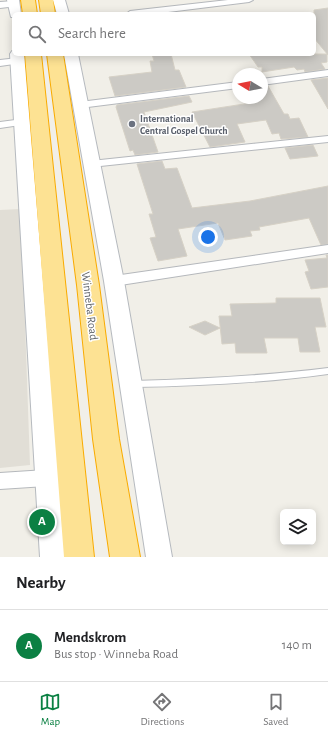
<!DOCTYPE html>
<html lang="en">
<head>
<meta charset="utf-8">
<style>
	:root { --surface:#fff; --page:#f2f2f2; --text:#202124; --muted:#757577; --line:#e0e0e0; --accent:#0b8043 }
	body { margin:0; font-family:"Alegreya Sans",sans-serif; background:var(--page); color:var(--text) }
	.controls { position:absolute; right:12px; bottom:12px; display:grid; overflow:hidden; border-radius:6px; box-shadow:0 2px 10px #0003 }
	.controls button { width:36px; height:36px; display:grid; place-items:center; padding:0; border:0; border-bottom:1px solid var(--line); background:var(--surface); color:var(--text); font:20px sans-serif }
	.compass { position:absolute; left:232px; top:68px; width:36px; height:36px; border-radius:50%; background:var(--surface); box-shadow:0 2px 10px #0003; rotate:280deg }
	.you { position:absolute; left:208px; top:237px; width:14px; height:14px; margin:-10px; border:3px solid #fff; border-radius:50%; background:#1a73e8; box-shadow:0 0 0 6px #1a73e833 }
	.badge { display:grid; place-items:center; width:26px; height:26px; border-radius:50%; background:var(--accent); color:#fff; font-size:13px; font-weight:700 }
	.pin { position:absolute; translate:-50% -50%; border:2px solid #fff; box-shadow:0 1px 4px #0006 }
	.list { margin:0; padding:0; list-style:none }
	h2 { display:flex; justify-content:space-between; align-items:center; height:52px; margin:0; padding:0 16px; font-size:17px }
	h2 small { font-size:13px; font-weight:400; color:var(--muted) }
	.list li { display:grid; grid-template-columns:26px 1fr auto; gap:12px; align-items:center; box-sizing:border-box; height:72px; padding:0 16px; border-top:1px solid var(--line) }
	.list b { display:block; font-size:15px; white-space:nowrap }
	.list p { margin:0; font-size:13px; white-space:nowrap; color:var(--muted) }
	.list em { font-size:13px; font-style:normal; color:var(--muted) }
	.icon { flex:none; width:22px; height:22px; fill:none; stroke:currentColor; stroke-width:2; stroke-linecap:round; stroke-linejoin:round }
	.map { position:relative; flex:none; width:328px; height:557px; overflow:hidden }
	.search { position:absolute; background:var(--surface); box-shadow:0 2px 10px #0003; left:12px; right:12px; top:12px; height:44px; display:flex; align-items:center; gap:10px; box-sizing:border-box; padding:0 14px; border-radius:6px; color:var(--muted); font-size:15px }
	.sheet { height:124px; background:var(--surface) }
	nav { display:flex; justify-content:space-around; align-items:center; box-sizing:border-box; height:56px; border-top:1px solid var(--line); background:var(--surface); font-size:11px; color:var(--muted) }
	nav a { display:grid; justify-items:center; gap:2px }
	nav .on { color:var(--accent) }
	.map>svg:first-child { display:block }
</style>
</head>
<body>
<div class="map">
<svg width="328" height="557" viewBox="0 0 328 557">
	<rect width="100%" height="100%" fill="#f1efe8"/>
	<path fill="#e1ded6" d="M21 209 30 465 0 468V210Z"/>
	<path fill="#cccac5" stroke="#d6d1c6" d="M328 8V55L314 38V10Z
		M152 54H171L175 70H179L186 87 115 96 109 77 152 72 150 61H154Z
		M249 54H327V62L321 63 325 69 305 72 304 69 297 70 294 67 262 72V67H258Z
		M328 78V109L311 80Z
		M262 86H268L284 114H288L290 119 299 118 308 137 281 139 279 133 272 134 266 120 237 124 245 142 210 147 192 112 257 102 254 98H262Z
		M189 96 192 102 144 112 158 152 135 155 133 150 130 151 116 107 117 105Z
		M313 145 318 156 290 159 285 148Z
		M162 161 165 169 177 168 192 208 250 201 328 186V244L321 245 309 218 259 227 260 230 250 231 252 236 225 240 218 223 178 229 187 256 158 261 150 238 156 237 149 214H153L137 164Z
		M326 255H328V287L311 289 305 272 309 271 305 260 327 258Z
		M276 298H320L326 327H315L320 352H300L298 338H264L267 353H236L235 343 222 344 219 316H232L230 304 276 303Z
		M205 321 220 328 205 335 189 327Z"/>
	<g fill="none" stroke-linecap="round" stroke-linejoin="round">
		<defs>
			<path id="lane" d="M328 368V374C263 383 198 386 133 387L130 386 129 384 130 382 133 381C198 379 263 376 328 368Z"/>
			<path id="street" d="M228 0H253L249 2 152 14H126L130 11Z
				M14 1 18 4 17 6 0 8V2Z
				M18 58 23 61 21 63 0 66V60Z
				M328 70V76L262 85V79Z
				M238 82V88L80 108 75 105 80 102Z
				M23 119 28 122 27 124 0 128V122Z
				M328 136V142L91 167 85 164 91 161Z
				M328 245V253L114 286 109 284 107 281 109 278 114 276Z
				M46 470 52 473 54 478 52 483 46 486 0 489V473Z"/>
			<path id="secondary" d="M7 0H19L21 14H14V17H11Z
				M53 0H65L69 14H57Z
				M12 51H14V54H24L66 557H40L10 54Z
				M64 54H78L124 281 172 557H146L104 281Z"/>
			<path id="highway" d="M21 0H35L37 14H23Z
				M39 0H53L55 14H41Z
				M25 54H41L94 557H64Z
				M47 54H63L99 285 119 439 140 557H110L93 439 77 285Z"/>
		</defs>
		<use href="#lane" stroke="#b5b8bc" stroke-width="2"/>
		<use href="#street" stroke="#b5b8bc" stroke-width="2"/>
		<use href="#secondary" stroke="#b6babf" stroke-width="2"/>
		<use href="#highway" stroke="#f9ab00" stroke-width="2"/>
		<use href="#lane" fill="#fff" fill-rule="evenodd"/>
		<use href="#street" fill="#fff" fill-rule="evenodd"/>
		<use href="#secondary" fill="#fff" fill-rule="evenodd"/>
		<use href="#highway" fill="#fde293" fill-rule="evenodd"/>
	</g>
	<circle fill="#6b7280" stroke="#fff" stroke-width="1.5" cx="132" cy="124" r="4"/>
	<g text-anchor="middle" stroke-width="3" stroke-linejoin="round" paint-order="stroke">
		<g font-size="10" font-weight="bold" fill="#5b616d" stroke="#fff" text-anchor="start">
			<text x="140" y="122">International<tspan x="140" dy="12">Central Gospel Church</tspan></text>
		</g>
		<g font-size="12" fill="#5f6368" stroke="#fff">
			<text transform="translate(90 306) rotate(83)" y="4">Winneba Road</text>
		</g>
	</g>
</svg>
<div class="controls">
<button><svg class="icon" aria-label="layers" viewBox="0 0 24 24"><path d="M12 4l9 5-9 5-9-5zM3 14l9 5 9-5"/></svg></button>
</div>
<svg class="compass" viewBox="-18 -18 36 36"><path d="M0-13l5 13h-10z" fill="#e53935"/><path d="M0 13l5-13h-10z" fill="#757577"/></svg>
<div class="you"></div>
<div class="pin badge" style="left:42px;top:522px">A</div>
<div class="search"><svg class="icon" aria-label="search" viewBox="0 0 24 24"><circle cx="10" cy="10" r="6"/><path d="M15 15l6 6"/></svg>Search here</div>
</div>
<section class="sheet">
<h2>Nearby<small></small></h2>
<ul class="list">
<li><span class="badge">A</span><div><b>Mendskrom</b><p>Bus stop · Winneba Road</p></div><em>140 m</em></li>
</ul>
</section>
<nav>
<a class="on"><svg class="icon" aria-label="map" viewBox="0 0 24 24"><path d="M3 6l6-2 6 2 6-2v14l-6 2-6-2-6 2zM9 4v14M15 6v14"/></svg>Map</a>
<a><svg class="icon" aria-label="directions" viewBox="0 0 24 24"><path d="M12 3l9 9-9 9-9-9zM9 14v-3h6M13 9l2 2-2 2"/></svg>Directions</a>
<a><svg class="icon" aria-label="saved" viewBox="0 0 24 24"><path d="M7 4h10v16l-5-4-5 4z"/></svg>Saved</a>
</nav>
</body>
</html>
